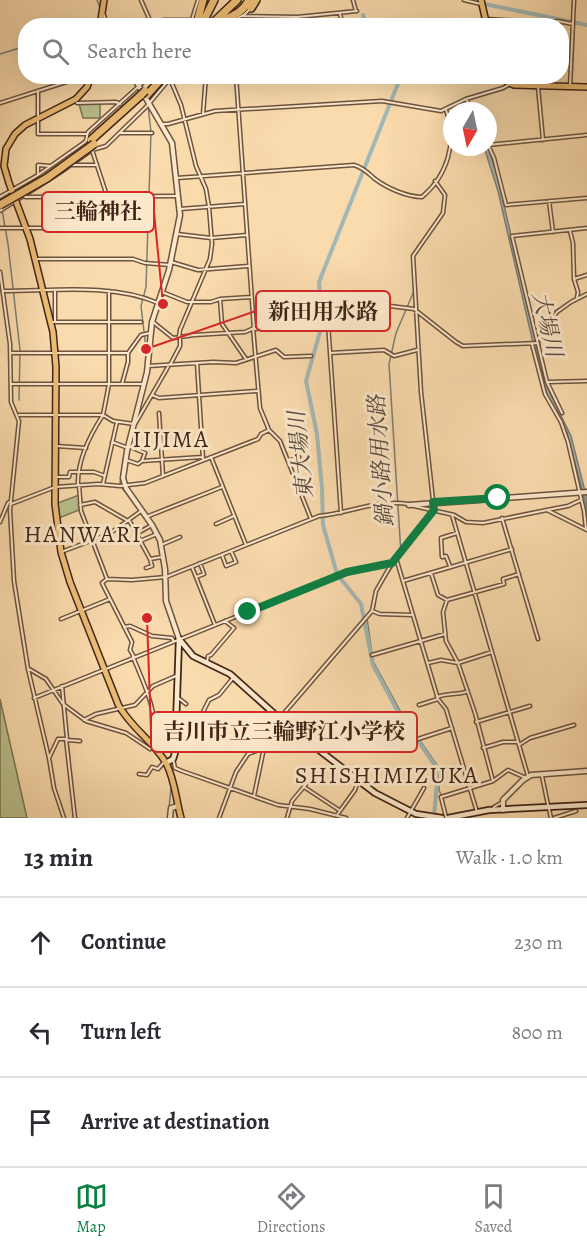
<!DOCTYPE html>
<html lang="en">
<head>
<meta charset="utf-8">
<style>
	:root { --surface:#fff; --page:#f7f7f7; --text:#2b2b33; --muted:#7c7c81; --line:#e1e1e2; --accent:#0b8043 }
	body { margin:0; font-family:Alegreya,"Noto Serif JP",serif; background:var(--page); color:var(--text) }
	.compass { position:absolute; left:443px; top:102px; width:54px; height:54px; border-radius:50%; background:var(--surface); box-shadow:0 6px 24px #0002; rotate:189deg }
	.stop { position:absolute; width:18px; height:18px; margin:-14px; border:4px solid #0b8043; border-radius:50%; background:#fff }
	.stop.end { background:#0b8043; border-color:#fff; box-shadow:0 2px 6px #0008 }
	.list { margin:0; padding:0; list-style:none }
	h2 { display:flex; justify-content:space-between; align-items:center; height:78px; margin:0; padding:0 24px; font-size:26px }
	h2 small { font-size:20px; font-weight:400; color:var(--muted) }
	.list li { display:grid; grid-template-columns:39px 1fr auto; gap:18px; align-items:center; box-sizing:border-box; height:90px; padding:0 24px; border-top:2px solid var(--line) }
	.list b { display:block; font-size:22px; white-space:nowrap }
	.list em { font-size:20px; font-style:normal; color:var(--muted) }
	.icon { flex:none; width:33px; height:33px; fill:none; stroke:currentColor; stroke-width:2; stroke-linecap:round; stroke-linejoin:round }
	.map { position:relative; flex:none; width:587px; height:818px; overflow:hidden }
	.search { position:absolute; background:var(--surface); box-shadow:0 6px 24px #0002; left:18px; right:18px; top:18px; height:66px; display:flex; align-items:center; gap:15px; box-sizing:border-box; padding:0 21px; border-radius:24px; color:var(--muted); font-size:22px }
	.sheet { height:348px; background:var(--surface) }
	nav { display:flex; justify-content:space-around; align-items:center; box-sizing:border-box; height:84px; border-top:2px solid var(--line); background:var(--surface); font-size:16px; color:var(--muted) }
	nav a { display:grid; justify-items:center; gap:3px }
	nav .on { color:var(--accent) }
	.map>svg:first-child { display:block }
</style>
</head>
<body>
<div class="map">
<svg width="587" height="818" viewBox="0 0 587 818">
	<rect width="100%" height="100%" fill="#fadbad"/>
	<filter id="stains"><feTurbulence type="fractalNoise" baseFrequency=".00333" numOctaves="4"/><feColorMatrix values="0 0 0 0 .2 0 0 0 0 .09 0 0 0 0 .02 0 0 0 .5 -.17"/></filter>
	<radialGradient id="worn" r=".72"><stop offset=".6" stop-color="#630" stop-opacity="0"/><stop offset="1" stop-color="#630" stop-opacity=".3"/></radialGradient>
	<path fill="#b9c18e" stroke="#7c7454" stroke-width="1.5" d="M100 103V118H83L79 104Z
		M79 495V510L59 518 58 503Z
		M0 699 27 818H0Z"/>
	<path fill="#a3b8b5" stroke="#7b7e77" stroke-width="1.5" d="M484 147H488L498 179 545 383 571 436 587 499V519L586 505 567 432 547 396 539 369 498 191Z"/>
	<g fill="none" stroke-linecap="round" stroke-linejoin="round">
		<path stroke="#7b7e77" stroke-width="1.5" d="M97 0 100 8
			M308 17 345 13
			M236 20 242 18H285
			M168 22 189 21
			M153 24 167 21
			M0 54 26 46
			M130 76 137 86
			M2 210 8 244 20 350 19 400
			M539 335 555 311 587 293
			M540 347V339
			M131 428 146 367 147 357 141 306 146 287 151 132 148 106
			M124 456 120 482 122 488 150 525
			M164 584V594
			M381 584 401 554 389 364 396 333 414 291
			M376 597 374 610 367 618 373 661 403 716 439 768V790L442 797
			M64 688V701
			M175 698V678
			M68 741 70 760
			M71 771 72 781
			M169 808 171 788"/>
		<path stroke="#a3b8b5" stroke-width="4" d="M484 4 587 25
			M363 15 366 26
			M401 76 319 282 322 325 306 381 317 434 322 488 323 525 337 574 361 604 373 665 397 710 438 770 434 817"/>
		<defs>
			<path id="minor" d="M141 0 152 25
				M353 0 356 11
				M464 0 481 4
				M340 14 343 26
				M104 15 107 26
				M242 16 297 17 357 11
				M487 19 552 23 557 21 573 24
				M151 23 164 20H192
				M190 26 198 0
				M224 26 245 14 251 8
				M236 76 254 329 325 324 390 306 414 309 456 342 463 346 538 343
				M170 79 181 105 196 166 206 189 209 207 212 244 210 259 180 330 179 337
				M538 87 543 140
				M570 87 574 0
				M38 92V134H87
				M466 99 473 111
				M0 103 85 76
				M77 103 116 102 120 104
				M203 114 206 76
				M162 124H168L215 111 382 101 441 111 466 99 503 88 510 84
				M120 133H152
				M488 145 494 158 506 205 587 198
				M488 145 587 135
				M92 150 107 196 109 228
				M73 165H97
				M38 175V165L50 166
				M177 178 354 165C364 168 368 173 375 179 387 188 407 197 422 197 447 176 458 142 446 110
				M0 197 38 175 82 144 86 141 88 132 150 76
				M25 197 178 196
				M549 201 553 232
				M180 209 245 204
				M0 211 61 172 92 150 106 146 147 106 172 76
				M0 228H147
				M570 231 573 243 574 279 587 275
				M177 234 211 238 247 235
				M36 259H133L145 263 170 265
				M171 262 198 270 248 266
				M0 272 10 344 11 402 19 421 10 510 14 581 28 669 49 758 54 788 64 818
				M574 279 578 292 577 298
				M4 291C53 291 112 283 158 303
				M109 291V384L103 415 113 421 134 424
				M162 292 187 302H211L220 299 251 297
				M220 299 222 324 246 359
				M55 321V291
				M52 322H141
				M153 322 173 338 194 335 245 332 254 328
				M328 323 341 513
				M253 328 260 408 269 430 280 441 311 519
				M537 340 557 312 571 302 587 294
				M532 344 545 394 561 422 568 442 584 511 586 529
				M11 353H128
				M330 353 384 350 394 356 417 350
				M197 363 203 459
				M170 365 180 346V338
				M148 366 213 362 236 363 276 350 284 357 311 356
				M548 382 587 381
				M11 384H143
				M122 384 128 362V353L141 335 150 333
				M152 395 159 398 257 391
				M159 413 163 476
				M562 413 547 382 512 236 587 228
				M19 415H103
				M135 424 168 367
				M112 442 128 448
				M56 446 86 448
				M128 446 145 453 142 461 202 457
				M211 457 246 545
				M126 460 138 464 142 461
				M288 461 299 457
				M56 477H69L70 472H94L105 476
				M103 484 117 422
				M78 485C77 460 90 435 103 415
				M79 485 81 511 107 579
				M11 504 55 487 98 484 120 486 145 483 258 439 261 434 269 430
				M80 505 95 502 128 521
				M414 506 454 515 466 522 483 523 547 510 587 530
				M434 509 421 392 413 256 443 213 445 195 435 181
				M547 510 568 506 581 500
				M452 515 528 776
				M146 517 222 487
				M502 518 538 639
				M129 520 150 559 152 566 146 568
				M0 522 8 503 11 501
				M216 524 234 516
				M136 534 152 525
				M140 541 157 534
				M161 545 180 537
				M61 552 109 534 141 511
				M222 555 226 566 236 562 231 551
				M396 558 438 699 446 709 477 812
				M150 559 162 557
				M450 566 446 556 442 557 441 538 457 533
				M192 567 215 625
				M431 573 438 595 447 600 504 584 503 579 519 574
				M196 577 204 574 200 563
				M107 579 132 580 166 577 319 516C349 513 378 499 408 504
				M107 579 102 583 132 642 130 650 134 657
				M403 581 512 549
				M447 600 443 612 446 641 458 663 475 713 493 781
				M372 611 380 614 413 615
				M61 619 110 599
				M124 627 130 626 152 636 172 638 173 640
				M372 655 445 634
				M133 657C144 684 159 713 153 743
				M207 663 208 656 211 655 234 628 225 621
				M428 663 441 660 458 663 492 652
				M29 669 46 679 63 704 86 721 126 733 150 749
				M177 697 186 704
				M437 697C448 693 455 695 466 692
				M34 698 347 572 392 563
				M419 705 438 699
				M201 716 209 700 219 695 233 678
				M84 720 96 714 135 705 153 686 176 676
				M476 722 530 706
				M66 739 75 818
				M418 739 452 728
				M67 740 80 741
				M519 745 530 738 574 725
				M483 748 503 742H518
				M294 750 304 739
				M49 758 58 739H67L62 686
				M173 759 175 768 182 771 278 805 310 809 346 818
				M139 774 147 775 152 767 158 769 165 761
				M542 776 548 805
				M304 787 339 810
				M254 796 264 748 279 719 372 611 376 591 392 563 433 510
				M494 807 503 802
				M549 809 551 818
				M337 815 355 790 358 781
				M446 817 441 797 493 781 508 770 526 778
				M219 818 236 772 248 754 264 748
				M287 818 292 801 307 783
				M407 818 424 788
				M554 818 576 811"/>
			<path id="tertiary" d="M133 76 172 143 180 215 169 270 152 322 147 372 127 451 123 478 126 488 152 525 160 540 165 569 166 601 179 639
				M409 505 587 492
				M503 810V800L523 780 531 775 587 771
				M170 818 171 808 178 806"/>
			<path id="secondary" d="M179 639 193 656 230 674 289 727 375 793 416 814 442 818
				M166 763 173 759 175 753 179 639
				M448 818 489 810 587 805"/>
			<path id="primary" d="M481 0 487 26
				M100 26 104 0
				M91 76 87 87 76 99 25 125 15 134 6 149 4 166 9 183 30 239 53 332 56 367 55 504 61 552 70 582 118 704C130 727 153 741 166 763 175 780 176 800 181 818
				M503 76 507 82 514 85 587 87"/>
			<path id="motorway" d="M251 8 256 0
				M215 21 237 0
				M196 26 203 0
				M201 26 214 0
				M214 26C229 15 240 17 249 0
				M147 95 164 76
				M91 140 141 95"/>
		</defs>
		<use href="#minor" stroke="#6e533f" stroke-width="5"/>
		<use href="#tertiary" stroke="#6e533f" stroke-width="7"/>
		<use href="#secondary" stroke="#40261a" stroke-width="8"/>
		<use href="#primary" stroke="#40261a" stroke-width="8"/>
		<use href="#motorway" stroke="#40261a" stroke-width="10"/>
		<use href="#minor" stroke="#fce8ca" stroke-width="2"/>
		<use href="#tertiary" stroke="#fce8ca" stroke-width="4"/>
		<use href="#secondary" stroke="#fce8ca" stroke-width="4.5"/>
		<use href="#primary" stroke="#edbe76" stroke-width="5"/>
		<use href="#motorway" stroke="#edbe76" stroke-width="7"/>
		<defs>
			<path id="motorway-bridge" d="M141 95 145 91
				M0 205 47 178 94 144"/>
		</defs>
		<use href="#motorway-bridge" stroke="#40261a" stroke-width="10" stroke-linecap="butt"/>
		<use href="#motorway-bridge" stroke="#edbe76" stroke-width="7"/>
	</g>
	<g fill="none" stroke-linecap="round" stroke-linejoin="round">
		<path stroke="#0b8043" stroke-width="8" d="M248 612 347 572 392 563 434 510 433 502 498 498"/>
	</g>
	<g text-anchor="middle" stroke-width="6" stroke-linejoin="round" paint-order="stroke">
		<g font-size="22" font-style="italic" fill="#594a41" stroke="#fce8ca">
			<text transform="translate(548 324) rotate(77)" y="8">大場川</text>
			<text transform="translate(300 455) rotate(-96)" y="8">東大場川</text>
			<text transform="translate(380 461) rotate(-94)" y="8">鍋小路用水路</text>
		</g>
		<g font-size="24" letter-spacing="1.5" fill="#40261a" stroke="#fce8ca">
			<text x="171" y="447">IIJIMA</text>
			<text x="83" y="542">HANWARI</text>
			<text x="387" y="783">SHISHIMIZUKA</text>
		</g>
	</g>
	<path fill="none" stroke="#d62828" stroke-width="2" d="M163 304L154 212M146 349L256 311M147 618L151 732"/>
	<g fill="#d62828" stroke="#fce8ca" stroke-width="2">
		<circle cx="163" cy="304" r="6"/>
		<circle cx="146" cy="349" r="6"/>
		<circle cx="147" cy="618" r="6"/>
	</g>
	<g fill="#fce8ca" stroke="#d62828" stroke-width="2">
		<rect x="42" y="192" width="112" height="40" rx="6"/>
		<rect x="256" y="291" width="134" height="40" rx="6"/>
		<rect x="151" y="712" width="266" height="40" rx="6"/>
	</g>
	<g font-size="22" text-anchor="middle" font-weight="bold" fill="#40261a">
		<text x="98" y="219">三輪神社</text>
		<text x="323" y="319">新田用水路</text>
		<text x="284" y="739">吉川市立三輪野江小学校</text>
	</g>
	<rect width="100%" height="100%" filter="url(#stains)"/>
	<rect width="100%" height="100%" fill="url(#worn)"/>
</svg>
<svg class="compass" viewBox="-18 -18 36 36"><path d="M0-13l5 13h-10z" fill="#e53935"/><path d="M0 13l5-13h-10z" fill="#7c7c81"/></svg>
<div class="stop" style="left:498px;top:498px"></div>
<div class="stop end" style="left:248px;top:612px"></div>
<div class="search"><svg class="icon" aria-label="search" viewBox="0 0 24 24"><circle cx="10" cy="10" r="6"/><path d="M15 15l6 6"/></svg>Search here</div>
</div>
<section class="sheet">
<h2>13 min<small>Walk · 1.0 km</small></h2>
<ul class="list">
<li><svg class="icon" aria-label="ahead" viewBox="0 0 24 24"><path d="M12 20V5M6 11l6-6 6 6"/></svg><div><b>Continue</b></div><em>230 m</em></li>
<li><svg class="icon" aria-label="left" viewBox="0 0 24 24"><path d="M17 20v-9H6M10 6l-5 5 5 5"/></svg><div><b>Turn left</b></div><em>800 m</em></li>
<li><svg class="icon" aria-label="arrive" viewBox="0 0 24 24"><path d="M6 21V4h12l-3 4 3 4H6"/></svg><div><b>Arrive at destination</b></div></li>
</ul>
</section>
<nav>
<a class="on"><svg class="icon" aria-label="map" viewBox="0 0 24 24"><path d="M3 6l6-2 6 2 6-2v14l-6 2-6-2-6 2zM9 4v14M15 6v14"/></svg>Map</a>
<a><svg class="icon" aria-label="directions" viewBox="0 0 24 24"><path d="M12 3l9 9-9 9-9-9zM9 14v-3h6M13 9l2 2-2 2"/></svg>Directions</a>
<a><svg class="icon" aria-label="saved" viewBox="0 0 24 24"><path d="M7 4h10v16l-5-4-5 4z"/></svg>Saved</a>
</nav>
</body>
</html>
